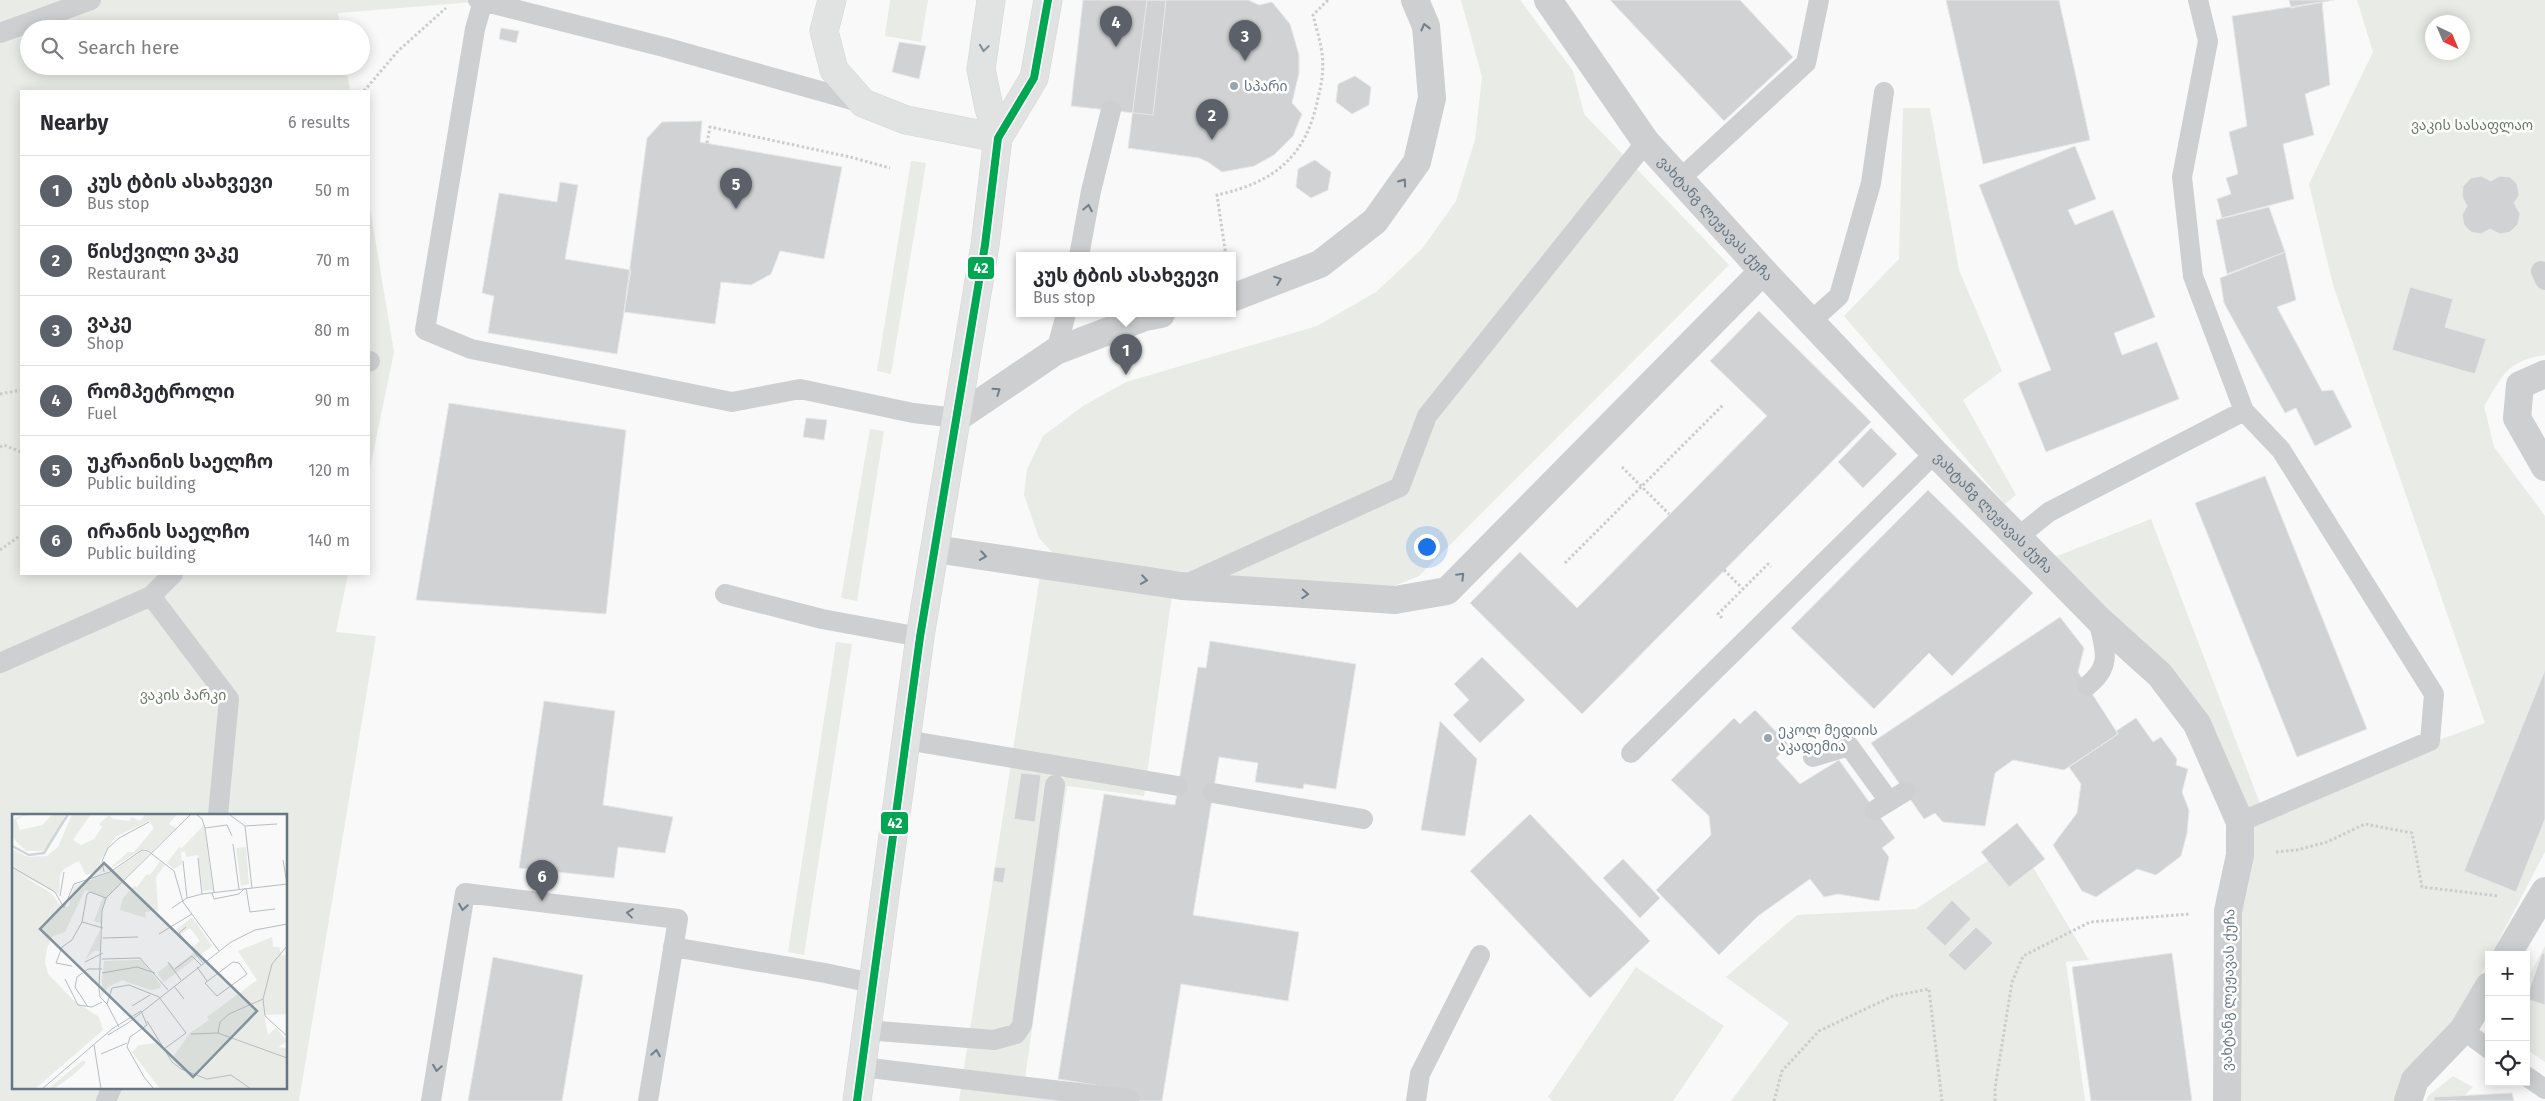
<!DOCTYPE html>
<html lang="en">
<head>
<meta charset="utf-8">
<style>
	:root { --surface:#fff; --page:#f7f7f7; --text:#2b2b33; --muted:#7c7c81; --line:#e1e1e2; --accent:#5c6169 }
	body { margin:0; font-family:"Fira Sans","Noto Sans Georgian",sans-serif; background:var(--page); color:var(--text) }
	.controls { position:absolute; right:15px; bottom:15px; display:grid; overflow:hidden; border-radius:0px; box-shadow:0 2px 12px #0003 }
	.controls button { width:45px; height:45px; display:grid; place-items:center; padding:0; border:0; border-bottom:1px solid var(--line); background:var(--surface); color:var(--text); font:25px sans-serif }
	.compass { position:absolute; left:2425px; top:15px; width:45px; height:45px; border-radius:50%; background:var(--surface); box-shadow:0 2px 12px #0003; rotate:136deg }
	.you { position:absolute; left:1426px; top:546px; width:18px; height:18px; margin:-12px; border:4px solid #fff; border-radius:50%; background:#1a73e8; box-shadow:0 0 0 8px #1a73e833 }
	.badge { display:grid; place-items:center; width:32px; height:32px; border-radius:50%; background:var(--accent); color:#fff; font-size:16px; font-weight:700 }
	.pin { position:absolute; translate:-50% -41px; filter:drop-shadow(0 1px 2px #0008) }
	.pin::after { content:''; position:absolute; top:26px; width:18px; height:15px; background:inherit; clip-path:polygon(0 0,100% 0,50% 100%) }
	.popup { position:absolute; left:1016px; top:252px; width:220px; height:65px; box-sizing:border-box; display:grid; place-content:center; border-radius:0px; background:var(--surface); filter:drop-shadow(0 1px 4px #0005); font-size:16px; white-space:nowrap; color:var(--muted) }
	.popup b { font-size:19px; color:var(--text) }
	.popup::after { content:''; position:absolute; left:50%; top:100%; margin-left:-10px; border:10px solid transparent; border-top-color:var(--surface) }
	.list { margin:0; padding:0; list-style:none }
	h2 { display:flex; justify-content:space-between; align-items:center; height:65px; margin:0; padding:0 20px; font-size:21px }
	h2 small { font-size:16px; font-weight:400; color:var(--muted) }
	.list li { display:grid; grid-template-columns:32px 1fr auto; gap:15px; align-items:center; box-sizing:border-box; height:70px; padding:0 20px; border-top:1px solid var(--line) }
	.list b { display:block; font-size:19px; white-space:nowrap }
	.list p { margin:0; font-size:16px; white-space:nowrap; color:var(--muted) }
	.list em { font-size:16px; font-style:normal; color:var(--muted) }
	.icon { flex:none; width:28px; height:28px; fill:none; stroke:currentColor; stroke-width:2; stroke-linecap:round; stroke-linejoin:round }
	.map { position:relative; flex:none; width:2545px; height:1101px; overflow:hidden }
	.search { position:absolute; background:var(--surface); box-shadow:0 2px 12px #0003; left:20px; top:20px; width:350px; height:55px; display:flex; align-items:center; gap:12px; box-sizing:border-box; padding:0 18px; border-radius:28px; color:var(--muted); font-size:19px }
	.panel { position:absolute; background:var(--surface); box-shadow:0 2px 12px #0003; left:20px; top:90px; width:350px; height:485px; border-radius:0px }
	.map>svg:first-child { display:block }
</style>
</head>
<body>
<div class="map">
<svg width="2545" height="1101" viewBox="0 0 2545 1101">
	<rect width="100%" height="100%" fill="#f9f9f9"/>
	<path fill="#e8ebe6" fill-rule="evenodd" d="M0 0H499L338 13 340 29H29V66H346L350 91H21V574H348L336 632 376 636 299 1101H0ZM14 815H286V1087H14Z
		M890 0H928L921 42 885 36Z
		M1461 0H1520L1573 71 1584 114 1729 265 1419 576 1384 590 1059 560 1039 538 1024 495 1027 469 1043 436 1083 406 1126 382 1317 326 1376 292 1422 249 1456 201 1475 140 1482 77Z
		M2357 0H2545V355C2506 361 2503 376 2484 406L2494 447 2545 516V852L2491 955H2489V959L2457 1021 2397 1101H2235L2237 853 2171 681 2052 558 2151 519 2261 806 2485 723 2333 285 2309 184 2373 52ZM2432 22H2462V52H2432Z
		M1903 108H1930L1959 270 2002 371 1963 400 2016 495 2005 504 1844 316 1899 259Z
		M911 161 926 163 891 374 877 371Z
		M369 202 394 352 369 473Z
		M870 429 884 431 857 601 841 598Z
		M1040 575 1172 595 1144 796 1067 786 1024 1085 1090 1101H959Z
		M836 642 852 644 804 955 788 952Z
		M2017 841 2089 960 2066 962 2085 1101H1731L1789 1023 1726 977 1797 915 1916 909Z
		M2545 946V1062L2526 1049V981Z
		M1636 967 1724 1026 1673 1101H1553L1548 1097Z
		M2453 1076 2473 1087 2459 1101H2426L2428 1096Z"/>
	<path fill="#d0d2d3" stroke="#e8e8e8" d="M1083 0H1166L1153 115 1071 106Z
		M1147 0H1248L1259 5 1272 2 1290 24 1299 55V73L1292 103 1302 114 1293 136 1274 155 1254 166 1222 172 1208 162 1199 158 1128 148Z
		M1610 0H1740L1793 57 1724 121Z
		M1946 0H2059L2090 140 1983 164Z
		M2289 0H2334L2291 8Z
		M2322 2 2330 85 2305 94 2314 135 2283 144 2294 199 2222 218 2217 199 2231 194 2226 178 2238 174 2229 132 2247 126 2232 16Z
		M501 28 519 31 516 43 499 39Z
		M899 42 926 46 919 79 892 72Z
		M1355 76 1371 87 1369 105 1352 114 1336 102 1338 84Z
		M702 121 700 142 842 167 824 259 780 251 771 274 751 285 721 282 715 324 624 312 647 138 662 122Z
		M2075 146 2096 199 2068 210 2075 225 2113 210 2155 317 2114 333 2122 355 2157 342 2179 399 2046 452 2018 383 2051 370 1979 185Z
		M1315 160 1331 172 1328 190 1311 198 1296 187 1298 169Z
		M2481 176 2491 181 2500 176 2510 177 2517 184 2519 195 2514 203 2520 214 2518 224 2510 232 2500 234 2490 229 2481 234 2471 232 2464 225 2462 215 2467 206 2462 196 2463 186 2471 178Z
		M560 182 578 185 565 259 631 270 617 354 488 333 494 296 482 293 499 193 557 202Z
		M2269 207 2285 252 2227 274 2216 220Z
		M2285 252 2296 300 2277 307 2322 391 2333 390 2352 427 2315 446 2296 408 2285 413 2224 303 2220 278Z
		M2410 287 2453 299 2445 327 2486 339 2475 374 2392 350Z
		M1759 311 1871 422 1582 714 1470 603 1520 552 1577 608 1767 416 1710 361Z
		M449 403 626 430 606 614 416 600Z
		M806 418 827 420 824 440 803 437Z
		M1871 428 1897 454 1863 488 1838 462Z
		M2265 476 2367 729 2297 757 2195 503Z
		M1928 490 2033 593 1952 676 1929 653 1874 709 1791 628Z
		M2060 617 2084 648 2078 672 2118 734 2064 770 2013 760 1995 773 1985 826 1943 822 1935 813 1924 819 1871 743Z
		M1210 641 1356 664 1336 789 1304 784 1303 789 1255 782 1258 763 1219 757 1193 915 1299 932 1288 1001 1181 984 1162 1101H1129L1131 1091 1058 1079 1104 794 1175 805 1198 667 1206 668Z
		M1482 657 1525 700 1480 743 1453 715 1469 700 1454 684Z
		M2545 670V819L2516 892 2464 871Z
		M544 701 615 711 603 805 673 817 665 853 618 847 614 878 519 868Z
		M1755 710 1789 745 1776 758 1800 784 1839 760 1895 838 1882 848 1889 857 1879 901 1838 894 1824 897 1810 879 1758 916 1719 955 1656 890 1711 835 1709 816 1671 780 1734 718 1740 724Z
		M2136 718 2153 742 2161 737 2177 759 2176 765 2188 769 2182 792 2189 810 2187 833 2181 856 2156 875 2137 869 2096 897 2082 891 2053 845 2077 813 2081 784 2069 767 2118 734 2116 731Z
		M1440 721 1477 759 1465 836 1421 830Z
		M1021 773 1041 775 1035 822 1014 819Z
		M1530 814 1650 941 1590 998 1470 871Z
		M2017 823 2045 859 2009 887 1981 852Z
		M1623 859 1660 898 1640 918 1603 878Z
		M995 867 1006 868 1003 883 993 881Z
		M1952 900 1971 919 1945 946 1926 928Z
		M1976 927 1993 943 1965 971 1948 955Z
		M2172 953 2192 1101H2091L2072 967Z
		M2542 953 2545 954V1005L2526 999Z
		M493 957 583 975 562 1101H468Z
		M2512 1093 2514 1101H2434V1097Z"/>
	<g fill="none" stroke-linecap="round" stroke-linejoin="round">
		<defs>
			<path id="secondary" d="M832 0 824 31 834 70 863 103 906 120 998 138
				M991 0 981 69 989 108 998 138
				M857 1101 920 637 985 245 998 138 1034 78 1048 0"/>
		</defs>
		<use href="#secondary" stroke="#d5d6d7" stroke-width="29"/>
		<path stroke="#cbcccd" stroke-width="3" stroke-dasharray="2.5 2.5" stroke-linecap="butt" d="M364 91 398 51 446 8
			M707 143 710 127 850 157 890 168
			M1226 256 1217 195C1275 182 1306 157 1318 98 1322 83 1324 68 1322 53 1320 40 1316 27 1313 15L1328 0
			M0 394 21 390
			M0 447 4 445 21 452
			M1622 467 1669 514
			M0 550 21 535
			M1565 563 1723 405
			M1724 570 1742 588
			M1722 618 1718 614 1768 564 1771 567
			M2276 852 2297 850 2327 842 2365 824 2412 833 2422 887 2498 896
			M1774 1101 1782 1071 1819 1031 1893 996 1929 989 1942 1101
			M1995 1101V1088L2012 982 2023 956 2090 922 2190 914"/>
		<path stroke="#cecfd0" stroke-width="20" d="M478 0 664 47 863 103
			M483 1 475 29 425 330 471 349 732 402 800 389 913 413 957 418
			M0 33 91 0
			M1680 179 1806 63 1819 0
			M1079 256 1091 191 1111 110
			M2541 271 2545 280
			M1810 322 1839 296 1871 183 1884 92
			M1056 351 1066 314
			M369 362 370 361
			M2018 537 2049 512 2244 411 2193 276 2182 177 2208 41 2198 0
			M1184 585 1400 487 1427 416 1646 142
			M725 594 822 619 920 637
			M151 596 229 699 218 815
			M0 663 151 596 173 574
			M2087 686C2114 665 2104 648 2098 619
			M906 740 1178 786
			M1631 753 1935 453
			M1813 757 1849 746 1889 801
			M1213 793 1363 819
			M1875 810 1906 791
			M2240 822 2430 741 2434 694 2281 450 2244 411
			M673 947 825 973 872 983
			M865 1030 994 1040 1016 1034 1022 1025 1055 785
			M2463 1030 2489 1049
			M862 1067 1129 1099
			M2526 1076 2545 1089
			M106 1101 112 1087
			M431 1101 465 893 678 919 648 1101
			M1416 1101 1420 1074 1480 955"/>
		<g stroke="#cecfd0" stroke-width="28">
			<path id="s1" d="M1548 0 1646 142 1763 271 1935 453 2098 619 2160 675 2197 724 2240 822V855L2228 911 2227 1101"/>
			<path d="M1232 298 1320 264 1375 221 1417 162 1432 98 1426 26 1415 0"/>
			<path d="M2545 374 2520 385 2517 418 2545 467"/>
			<path d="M957 418 1056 351 1145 317 1161 314"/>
			<path d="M935 549 1182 586 1395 600 1447 591 1763 271"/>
			<path d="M2507 955 2545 891"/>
			<path d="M2408 1101 2415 1080 2463 1030 2489 986"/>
		</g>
		<use href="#secondary" stroke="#e1e2e2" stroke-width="28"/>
		<defs>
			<path id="bus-1" d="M857 1101 920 637 985 245 998 138 1034 78 1048 0"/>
		</defs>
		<use href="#bus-1" stroke="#fff" stroke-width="11"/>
		<use href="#bus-1" stroke="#00a651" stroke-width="8"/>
	</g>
	<defs><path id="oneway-chevron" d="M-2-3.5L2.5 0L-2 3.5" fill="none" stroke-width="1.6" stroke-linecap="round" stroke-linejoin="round" transform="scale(1.25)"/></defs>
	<g stroke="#707f8b">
		<use href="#oneway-chevron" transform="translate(1425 27) rotate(-104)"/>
		<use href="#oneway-chevron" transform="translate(1403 182) rotate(-54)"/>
		<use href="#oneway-chevron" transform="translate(1088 208) rotate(-79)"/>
		<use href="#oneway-chevron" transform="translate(1278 280) rotate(-21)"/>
		<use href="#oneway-chevron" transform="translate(997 391) rotate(-34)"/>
		<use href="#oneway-chevron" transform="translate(983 556) rotate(9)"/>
		<use href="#oneway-chevron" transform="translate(1461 576) rotate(-45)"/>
		<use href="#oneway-chevron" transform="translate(1144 580) rotate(8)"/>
		<use href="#oneway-chevron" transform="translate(1305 594) rotate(4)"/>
		<use href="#oneway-chevron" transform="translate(463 907) rotate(99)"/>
		<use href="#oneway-chevron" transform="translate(630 913) rotate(-173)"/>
		<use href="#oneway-chevron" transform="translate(656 1053) rotate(-81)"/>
		<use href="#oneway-chevron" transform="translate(437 1068) rotate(99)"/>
	</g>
	<use stroke="#7e8c96" href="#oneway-chevron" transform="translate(984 48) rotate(98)"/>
	<g fill="#99a4ac" stroke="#fff" stroke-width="2">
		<circle cx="1234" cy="86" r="5"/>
		<circle cx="1768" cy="738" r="5"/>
	</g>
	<g text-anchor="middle" stroke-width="5" stroke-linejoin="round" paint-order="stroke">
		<g font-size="14" fill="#657683" stroke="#fff" text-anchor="start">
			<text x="1244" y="91">სპარი</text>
			<text x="1778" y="735">ეკოლ მედიის<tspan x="1778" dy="16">აკადემია</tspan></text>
		</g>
		<g font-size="14" fill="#687a64" stroke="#fff">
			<text x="2472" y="130">ვაკის სასაფლაო</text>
			<text x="183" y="700">ვაკის პარკი</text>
		</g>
		<g font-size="14" fill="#657683" stroke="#fff">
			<text dy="5" stroke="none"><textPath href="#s1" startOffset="276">ვახტანგ ლეჟავას ქუჩა</textPath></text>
			<text dy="5" stroke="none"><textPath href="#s1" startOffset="681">ვახტანგ ლეჟავას ქუჩა</textPath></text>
			<text transform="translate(2228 990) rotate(-89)" y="5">ვახტანგ ლეჟავას ქუჩა</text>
		</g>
	</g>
	<g transform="translate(12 814)">
		<rect width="275" height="275" fill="#f9f9f9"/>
		<path d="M28 0 11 2 4 6 8 16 30 11 41 0H53L45 20 31 37H14L0 23V6L10 1ZM60 0H79L61 26 69 31 82 25 90 13 87 10 97 1 101 5 118 7 119 3 128 7 134 0H165L157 10 164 14 139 38 131 35 96 56 116 38H122L142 14 137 7 103 23 88 47 90 56 74 61 67 47 52 55 48 62 47 80 6 59 39 79 51 95 57 92 62 72 98 59 130 37 138 39 96 82 90 96V110L82 107 91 83 73 76 53 118 41 122 35 134 33 149 36 160 60 185 87 203 91 216 23 275H0V35L16 43 35 42 46 33ZM192 11 201 76 191 77 186 41 174 43 173 37 169 38 170 50 162 55 155 49 167 33 170 34ZM234 33 237 70 229 72 224 34ZM148 47 153 51 144 63 146 96 133 98 134 104 108 96 111 84 122 72 125 73 135 60 138 61ZM180 103 200 132 152 168 145 159 158 149 162 154 182 139 179 134 188 127 178 114 168 121 164 116ZM88 116V137H82L73 146ZM260 123 261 133H267L270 142 275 140V200L252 201 256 221 264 214 275 227 266 233 275 234V275H148L120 238 127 231 144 229 161 243 178 219 197 206 195 203 245 166 226 137ZM129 146 149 171 148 174 139 176 110 166 96 173 89 183 92 147ZM71 246 74 249 61 261 42 275H36Z" fill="#e8ebe6"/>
		<path fill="none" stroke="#ced6d9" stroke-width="2.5" d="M0 32 17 41 32 39 56 0"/>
		<path fill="none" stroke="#b5bdc3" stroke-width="1" d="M184 0 190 5 193 14 202 78M218 1 233 12 240 74M233 12 265 10M193 14 215 11 220 22M221 30 227 75M186 44 190 80M171 47 175 84M0 53 43 78 52 94 62 70 98 58 130 36 136 37 162 57 171 88 207 137M92 58 90 47 96 34 107 24 137 8M234 74 238 98 263 95M200 79 202 85 227 80 233 74M48 82 52 58M160 94 175 84 190 80 275 70 271 46M70 108 75 80 78 78 94 84M174 113 167 119 175 129M147 120 180 100M91 124 126 123M177 132 191 149M275 132 260 150 251 185 253 202 275 222M90 145 128 144 156 176M73 148 91 139M156 148 169 166M221 148 227 149 235 160 205 182 193 169ZM60 152 44 149 50 133 60 126 70 108 91 114M185 153 195 167M163 155 180 142 189 151M90 159 125 153 143 159M53 165 66 191 80 193 90 188M162 172 172 185M95 190 88 183 87 175 90 97 94 84 179 0M120 192 138 181M76 193 63 173 65 163 76 155H90M129 197 135 211 118 223 115 233 132 263 142 275M135 207 160 248 169 255 195 265 219 261 239 275M107 213 95 190 100 174 117 171 147 183 174 219 152 235M206 219 208 208 217 200 251 185M179 220 206 219 275 244M96 221 116 209 219 128 243 116 275 110M82 231 89 275M89 240 115 229M30 275 100 215 129 197"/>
		<path fill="#84929c" fill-opacity="0.15" stroke="#84929c" stroke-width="2.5" d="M92 49 245 197 181 263 28 115Z"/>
		<rect width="275" height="275" fill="none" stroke="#657683" stroke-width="2.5"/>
	</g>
	<g stroke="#fff" stroke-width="2">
		<rect x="967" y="256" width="28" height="24" rx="5" fill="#00a651"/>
		<rect x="880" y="811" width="29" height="24" rx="5" fill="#00a651"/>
	</g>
	<g font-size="14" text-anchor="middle" font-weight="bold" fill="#fff">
		<text x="981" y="273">42</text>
		<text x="895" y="828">42</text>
	</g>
</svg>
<div class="controls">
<button>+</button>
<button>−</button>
<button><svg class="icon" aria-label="locate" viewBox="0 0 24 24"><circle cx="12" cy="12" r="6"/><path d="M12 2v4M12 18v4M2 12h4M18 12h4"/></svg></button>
</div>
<svg class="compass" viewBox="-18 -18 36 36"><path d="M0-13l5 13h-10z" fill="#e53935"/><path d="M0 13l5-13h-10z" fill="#7c7c81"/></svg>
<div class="you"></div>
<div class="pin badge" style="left:1126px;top:375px">1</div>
<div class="popup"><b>კუს ტბის ასახვევი</b>Bus stop</div>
<div class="pin badge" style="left:1212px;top:140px">2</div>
<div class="pin badge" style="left:1245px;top:61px">3</div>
<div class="pin badge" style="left:1116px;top:47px">4</div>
<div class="pin badge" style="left:736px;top:209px">5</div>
<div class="pin badge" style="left:542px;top:901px">6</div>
<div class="search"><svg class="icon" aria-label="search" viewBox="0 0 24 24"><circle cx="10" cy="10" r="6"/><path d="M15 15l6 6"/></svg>Search here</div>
<section class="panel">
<h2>Nearby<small>6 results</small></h2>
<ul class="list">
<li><span class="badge">1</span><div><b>კუს ტბის ასახვევი</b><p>Bus stop</p></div><em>50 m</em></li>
<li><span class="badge">2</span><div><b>წისქვილი ვაკე</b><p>Restaurant</p></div><em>70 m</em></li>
<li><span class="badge">3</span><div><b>ვაკე</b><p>Shop</p></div><em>80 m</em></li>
<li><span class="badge">4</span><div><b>რომპეტროლი</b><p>Fuel</p></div><em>90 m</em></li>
<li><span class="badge">5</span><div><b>უკრაინის საელჩო</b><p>Public building</p></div><em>120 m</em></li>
<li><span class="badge">6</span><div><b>ირანის საელჩო</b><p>Public building</p></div><em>140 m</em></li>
</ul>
</section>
</div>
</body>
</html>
